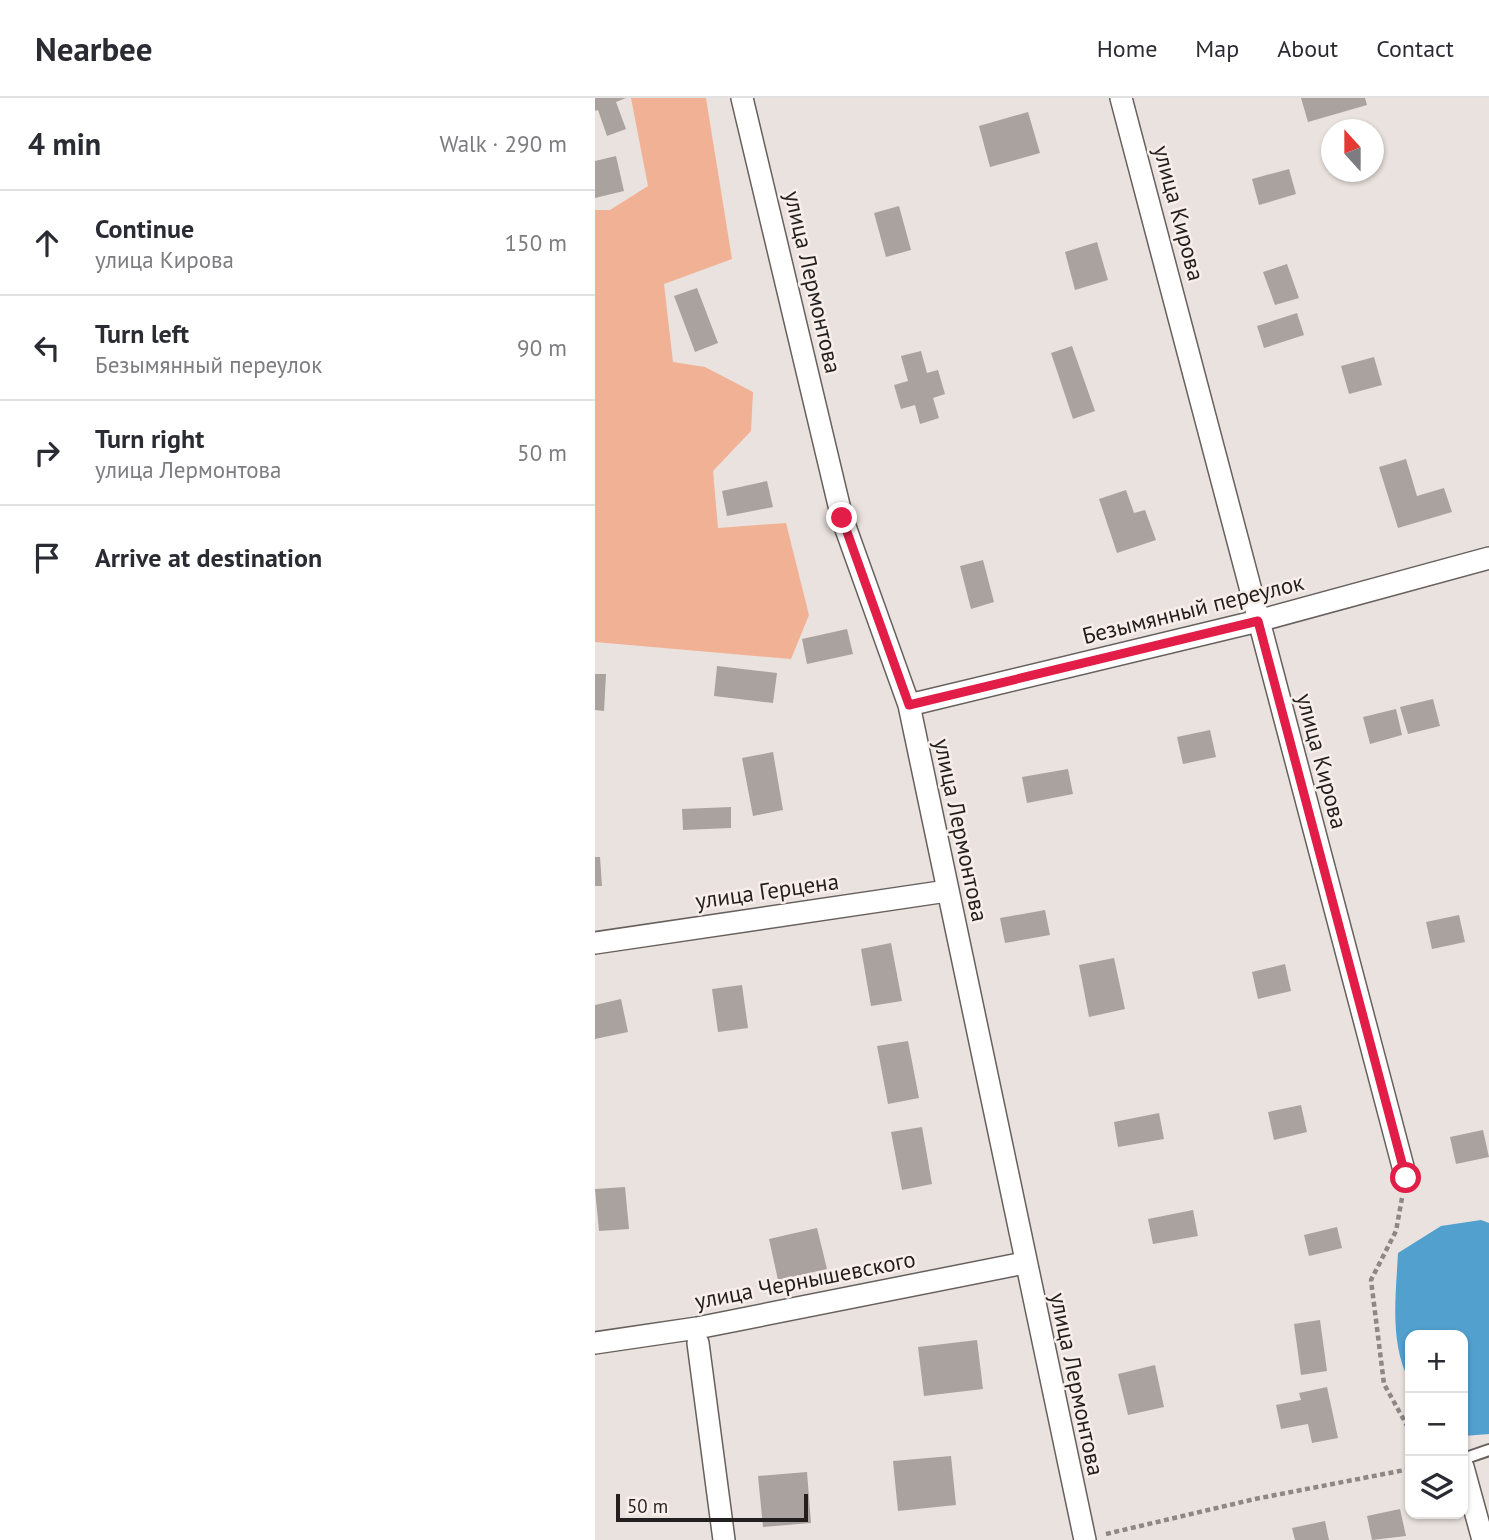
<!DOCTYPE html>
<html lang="en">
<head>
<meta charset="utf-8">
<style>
	:root { --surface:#fff; --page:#f7f7f7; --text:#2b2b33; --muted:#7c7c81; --line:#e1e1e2 }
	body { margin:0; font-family:"PT Sans",sans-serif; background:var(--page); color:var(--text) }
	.controls { position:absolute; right:21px; bottom:21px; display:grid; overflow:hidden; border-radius:14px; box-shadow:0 2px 5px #0004 }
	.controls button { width:63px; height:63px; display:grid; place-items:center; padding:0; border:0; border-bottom:2px solid var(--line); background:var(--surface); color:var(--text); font:35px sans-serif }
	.compass { position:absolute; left:726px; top:21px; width:63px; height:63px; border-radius:50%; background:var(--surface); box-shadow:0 2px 5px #0004; rotate:339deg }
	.scale { position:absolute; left:21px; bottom:18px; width:192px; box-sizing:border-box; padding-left:7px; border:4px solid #231f1e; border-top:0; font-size:19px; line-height:24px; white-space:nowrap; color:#231f1e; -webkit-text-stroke:5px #f8efeb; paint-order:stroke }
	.stop { position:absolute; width:21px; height:21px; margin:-16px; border:5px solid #e11d48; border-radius:50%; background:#fff }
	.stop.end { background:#e11d48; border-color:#fff; box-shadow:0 2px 7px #0008 }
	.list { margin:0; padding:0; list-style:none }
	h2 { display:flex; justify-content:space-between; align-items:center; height:91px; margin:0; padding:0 28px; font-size:30px }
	h2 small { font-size:23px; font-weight:400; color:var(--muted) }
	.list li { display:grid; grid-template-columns:46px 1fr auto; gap:21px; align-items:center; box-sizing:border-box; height:105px; padding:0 28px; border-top:2px solid var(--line) }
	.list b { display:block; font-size:26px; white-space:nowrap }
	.list p { margin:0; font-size:23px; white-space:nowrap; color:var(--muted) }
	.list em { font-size:23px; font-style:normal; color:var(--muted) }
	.icon { flex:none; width:38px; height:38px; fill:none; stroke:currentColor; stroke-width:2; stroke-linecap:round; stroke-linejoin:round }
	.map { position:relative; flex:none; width:894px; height:1442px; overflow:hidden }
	header { display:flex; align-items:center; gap:42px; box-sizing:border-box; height:98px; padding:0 35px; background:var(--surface); border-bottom:2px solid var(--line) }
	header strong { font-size:33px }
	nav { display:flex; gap:38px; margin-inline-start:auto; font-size:24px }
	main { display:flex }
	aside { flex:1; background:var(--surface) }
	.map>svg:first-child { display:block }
</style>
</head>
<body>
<header>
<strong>Nearbee</strong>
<nav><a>Home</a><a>Map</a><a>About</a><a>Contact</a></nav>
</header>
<main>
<aside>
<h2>4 min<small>Walk · 290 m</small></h2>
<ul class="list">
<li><svg class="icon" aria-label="ahead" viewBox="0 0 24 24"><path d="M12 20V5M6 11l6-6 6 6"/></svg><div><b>Continue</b><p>улица Кирова</p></div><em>150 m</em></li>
<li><svg class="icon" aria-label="left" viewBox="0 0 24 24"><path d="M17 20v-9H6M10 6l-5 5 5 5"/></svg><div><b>Turn left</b><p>Безымянный переулок</p></div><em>90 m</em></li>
<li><svg class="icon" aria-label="right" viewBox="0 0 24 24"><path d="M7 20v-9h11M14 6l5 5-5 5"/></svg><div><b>Turn right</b><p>улица Лермонтова</p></div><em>50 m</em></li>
<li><svg class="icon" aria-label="arrive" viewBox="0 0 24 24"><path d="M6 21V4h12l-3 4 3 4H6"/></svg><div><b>Arrive at destination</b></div></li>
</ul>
</aside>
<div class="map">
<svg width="894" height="1442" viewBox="0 0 894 1442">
	<rect width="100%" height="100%" fill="#eae2de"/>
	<path fill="#f1b194" d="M36 0H111L137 161 69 186 78 264 110 269 158 294 156 333 118 373 123 430 191 425 214 517 196 561 0 544V112H15L53 88Z"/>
	<path fill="#52a0ce" d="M886 1122 894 1125V1336L869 1338 868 1237H815V1284C794 1246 801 1197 803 1155L846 1128Z"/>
	<path fill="#aaa29f" d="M0 0H31L21 4 31 31 12 38 3 12 0 13Z
		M706 0H770L772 7 713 24Z
		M433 14 445 55 395 69 384 28Z
		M21 58 29 93 0 100V63Z
		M694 71 701 96 664 107 657 81Z
		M304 108 316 152 291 159 279 115Z
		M502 144 513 182 480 192 470 154Z
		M692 166 704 200 680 207 668 174Z
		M102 190 123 245 100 254 79 198Z
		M702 215 709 237 669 250 662 228Z
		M477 248 500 313 478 321 456 255Z
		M326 253 332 275 343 272 350 296 338 300 344 320 325 326 320 307 306 311 299 287 313 283 306 258Z
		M779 259 787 287 754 296 746 268Z
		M811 361 822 398 849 390 857 414 803 430 784 369Z
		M172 383 178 409 132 418 127 393Z
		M531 392 539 415 550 412 561 442 522 455 504 401Z
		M388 462 399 504 376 511 365 468Z
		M252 531 258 556 212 566 207 541Z
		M122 568 182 575 178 605 119 598Z
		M0 576H11L9 613 0 612Z
		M838 601 845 628 813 636 805 609Z
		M801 611 807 637 775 646 768 619Z
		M615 632 621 659 588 666 582 639Z
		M178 654 188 712 158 718 147 660Z
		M473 671 478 696 432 705 427 679Z
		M136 709V730L88 732 87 711Z
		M0 759H5L7 788H0Z
		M450 812 455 837 410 845 405 820Z
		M864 817 870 844 837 851 831 824Z
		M296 845 307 903 276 908 266 851Z
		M519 860 530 911 494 919 484 867Z
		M690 866 696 893 663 901 657 874Z
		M147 887 153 930 123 934 117 891Z
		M26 901 33 934 0 941V907Z
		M313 943 324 1000 293 1006 282 948Z
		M706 1007 712 1034 679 1042 673 1014Z
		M564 1015 569 1041 523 1049 519 1024Z
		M327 1029 337 1086 307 1092 296 1034Z
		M888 1032 894 1059 861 1066 855 1039Z
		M30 1089 34 1131 4 1133 0 1091Z
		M598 1112 603 1138 558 1146 553 1121Z
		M742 1129 747 1150 714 1158 709 1137Z
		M222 1130 232 1171 183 1182 174 1141Z
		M725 1222 732 1273 706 1277 699 1226Z
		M382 1242 388 1291 329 1298 323 1249Z
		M560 1267 569 1309 533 1317 523 1276Z
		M732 1289 743 1340 717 1345 713 1326 686 1331 681 1307 706 1302 704 1295Z
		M356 1358 361 1407 303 1413 298 1363Z
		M212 1374 216 1425 168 1429 163 1378Z
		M805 1411 811 1438 777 1442 772 1418Z
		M730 1423 734 1442H700L697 1430Z"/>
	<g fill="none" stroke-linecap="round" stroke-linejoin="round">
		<defs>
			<path id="lane" d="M868 1361 894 1352"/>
			<path id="street" d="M147 0 247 420 314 607 490 1442
				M526 0 811 1080
				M314 607 663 523 894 460
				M0 845 352 793
				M0 1245 102 1230 429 1165
				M103 1245 129 1442
				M868 1369 888 1442"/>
		</defs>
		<use href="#lane" stroke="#67605d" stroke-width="14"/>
		<use href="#street" stroke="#67605d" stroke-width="24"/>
		<path stroke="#8d8785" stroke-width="4.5" stroke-dasharray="5 3.5" stroke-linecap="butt" d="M807 1100 801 1133 776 1182 789 1286 815 1333
			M511 1436 660 1401 815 1371"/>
		<use href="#lane" stroke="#fff" stroke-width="10"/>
		<use href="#street" stroke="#fff" stroke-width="21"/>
	</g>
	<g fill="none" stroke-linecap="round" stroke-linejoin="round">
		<path stroke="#e11d48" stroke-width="9" d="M247 420 314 607 663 523 811 1080"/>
	</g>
	<g text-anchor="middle" stroke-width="5" stroke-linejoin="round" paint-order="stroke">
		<g font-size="23" fill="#231f1e" stroke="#f8efeb">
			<text transform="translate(584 115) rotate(75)" y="8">улица Кирова</text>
			<text transform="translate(218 184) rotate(77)" y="8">улица Лермонтова</text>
			<text transform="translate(598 511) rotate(-14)" y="8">Безымянный переулок</text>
			<text transform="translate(727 663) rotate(75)" y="8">улица Кирова</text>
			<text transform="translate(366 732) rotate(78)" y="8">улица Лермонтова</text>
			<text transform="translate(172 793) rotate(-8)" y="8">улица Герцена</text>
			<text transform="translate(210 1182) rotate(-11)" y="8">улица Чернышевского</text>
			<text transform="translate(482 1286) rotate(78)" y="8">улица Лермонтова</text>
		</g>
	</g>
</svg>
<div class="controls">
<button>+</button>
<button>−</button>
<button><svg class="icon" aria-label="layers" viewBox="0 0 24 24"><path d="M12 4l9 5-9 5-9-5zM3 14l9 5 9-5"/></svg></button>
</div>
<svg class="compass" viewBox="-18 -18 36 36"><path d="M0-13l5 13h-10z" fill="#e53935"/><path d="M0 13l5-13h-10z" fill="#7c7c81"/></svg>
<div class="scale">50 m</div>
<div class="stop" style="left:811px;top:1080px"></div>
<div class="stop end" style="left:247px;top:420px"></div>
</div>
</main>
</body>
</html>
